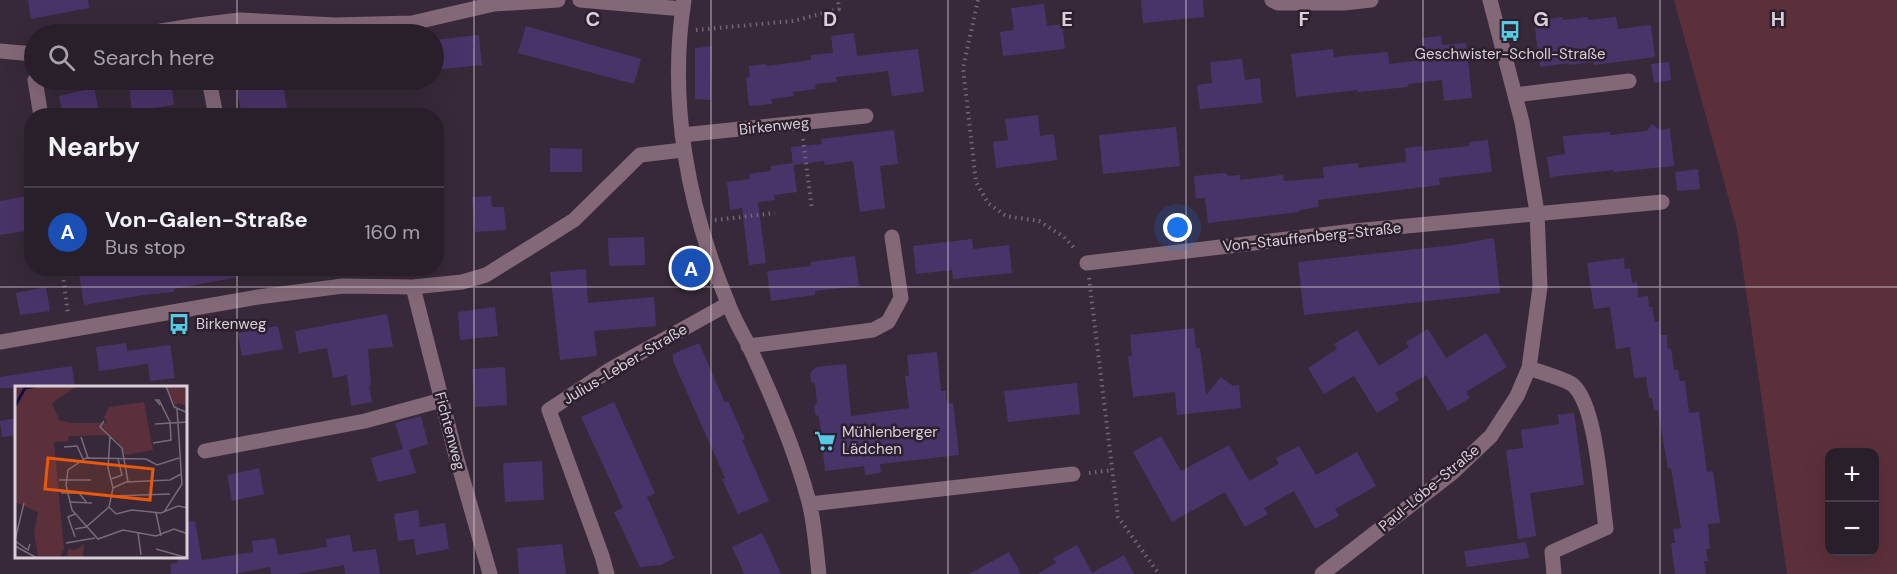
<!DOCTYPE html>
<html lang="en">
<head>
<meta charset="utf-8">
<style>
	:root { --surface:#291f2b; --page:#352c37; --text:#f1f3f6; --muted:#a5a2a9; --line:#453d47; --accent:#2563eb }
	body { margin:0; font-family:"DM Sans",sans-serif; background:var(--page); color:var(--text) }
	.controls { position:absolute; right:18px; bottom:18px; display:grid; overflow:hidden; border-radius:12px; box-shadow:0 6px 24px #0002 }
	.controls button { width:54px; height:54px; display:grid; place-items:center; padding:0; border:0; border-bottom:2px solid var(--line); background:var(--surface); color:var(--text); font:30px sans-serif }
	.you { position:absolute; left:1178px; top:228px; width:21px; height:21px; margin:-15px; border:4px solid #fff; border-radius:50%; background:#1a73e8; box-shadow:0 0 0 9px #1a73e833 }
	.badge { display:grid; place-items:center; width:39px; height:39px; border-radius:50%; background:var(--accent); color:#fff; font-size:20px; font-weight:700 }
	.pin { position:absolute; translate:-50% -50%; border:3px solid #fff; box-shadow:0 2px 6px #0006 }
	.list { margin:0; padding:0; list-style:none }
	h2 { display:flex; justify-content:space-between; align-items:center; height:78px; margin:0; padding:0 24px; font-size:26px }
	h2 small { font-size:20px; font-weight:400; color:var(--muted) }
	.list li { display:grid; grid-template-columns:39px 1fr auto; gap:18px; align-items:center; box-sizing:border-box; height:90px; padding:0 24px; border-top:2px solid var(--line) }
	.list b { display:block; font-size:22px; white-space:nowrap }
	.list p { margin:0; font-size:20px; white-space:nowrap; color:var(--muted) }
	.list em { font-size:20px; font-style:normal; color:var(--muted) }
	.icon { flex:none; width:33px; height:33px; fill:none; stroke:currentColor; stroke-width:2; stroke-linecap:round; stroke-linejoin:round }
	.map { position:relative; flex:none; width:1897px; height:574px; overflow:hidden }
	.search { position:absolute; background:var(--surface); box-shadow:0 6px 24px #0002; left:24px; top:24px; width:420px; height:66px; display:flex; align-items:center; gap:15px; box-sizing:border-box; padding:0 21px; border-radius:33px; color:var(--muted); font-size:22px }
	.panel { position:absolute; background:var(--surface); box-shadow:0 6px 24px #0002; left:24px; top:108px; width:420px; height:168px; border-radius:24px }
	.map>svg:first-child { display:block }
</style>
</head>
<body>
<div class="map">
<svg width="1897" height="574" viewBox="0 0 1897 574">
	<rect width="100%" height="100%" fill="#372939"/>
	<path fill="#5b303b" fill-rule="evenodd" d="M1674 0H1897V574H1787L1737 229ZM1830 452H1874V552H1830Z"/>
	<path fill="#493469" d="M28 0H88L89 8 31 19Z
		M1141 0H1203L1204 17 1143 23Z
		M1044 4 1047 26 1062 24 1065 49 1003 56 1000 32 1014 30 1011 8Z
		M1563 17V20L1588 17V20L1616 17 1618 29 1651 25 1655 57 1594 65 1593 62 1569 65V63L1540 67 1534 21Z
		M526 26 641 59 634 84 518 53Z
		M854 33 857 56 918 49 924 92 892 96 888 71 836 77 837 82 815 84 816 89 793 92 794 96 771 99 772 104 749 106 746 78 750 77 749 66 766 64 767 66 811 60V55L833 53 831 36Z
		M479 35 482 65 434 70V40Z
		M1441 36 1442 45 1466 43 1472 98 1444 101 1442 80 1408 84V87L1358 92V90L1296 97 1291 54 1333 49 1334 57 1388 52 1389 64 1424 60 1422 38Z
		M712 46 711 100 695 99V48Z
		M1242 59 1245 80 1260 78 1262 103 1200 109 1197 85 1212 83 1210 62Z
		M1669 62 1671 80 1654 83 1651 64Z
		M128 80H171L174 105 132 111Z
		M235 80H271L272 83H283L288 116H242Z
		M94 88 100 116H63L59 96Z
		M1038 115 1040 136 1054 134 1057 160 996 168 993 142 1008 140 1005 119Z
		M1652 124 1660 130 1670 128 1674 166 1614 172V170L1550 177 1547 157 1565 154 1563 136 1610 132V135L1647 131Z
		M1176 127 1180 166 1103 174 1099 135Z
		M894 130 898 164 880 166 885 208 860 212 853 161 825 165 824 161 793 165 791 147 822 144 821 139Z
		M1488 140 1492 172 1439 178 1440 185 1318 200 1319 207 1299 210V212L1208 223 1205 198H1196L1194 176 1225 173 1229 176 1240 175V180L1283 175 1284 181 1324 178 1323 167 1358 163V168L1406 162 1405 148 1423 146V151L1469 146V142Z
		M550 148 582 149V172H550Z
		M793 163 797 192 774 195 775 200 758 202 766 263 749 265 742 208 730 210 727 182 750 179 749 174 771 171V166Z
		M1698 169 1700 189 1677 191 1675 172Z
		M28 196 32 230 0 235V201Z
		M491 196 492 207H504L506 230 475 232 472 197Z
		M644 237 645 265 609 266 608 238Z
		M1494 238 1500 293 1304 315 1298 262 1454 245Z
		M972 239 973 249 1009 245 1012 273 953 279 952 270 916 274 913 246Z
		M855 256 859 286 815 291V295L771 301 767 271 811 266V262Z
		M1624 258 1625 269 1630 268 1632 283 1637 282 1638 297 1648 296 1649 307H1652L1655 322H1659L1660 335H1667L1668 349 1671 348 1674 370H1678L1680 381H1685L1689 413 1699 412 1707 472 1713 471 1720 523 1708 524 1710 549H1706L1708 561H1704L1706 574H1675L1671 543H1675L1673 529 1681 528 1671 468 1668 469 1658 410H1654L1652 398H1649L1646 377 1634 378 1630 347 1616 349 1610 307 1594 309 1587 263Z
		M78 268H110L111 276 167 268H237L238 277 174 289V292L143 295 84 305Z
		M586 269 588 303 654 297 656 326 594 331 597 356 560 360 550 272Z
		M46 287 50 311 20 315 16 293Z
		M495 307 498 336 460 340 458 312Z
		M387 314 393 347 368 349 371 385H369L372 402 351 406 347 375 333 378 327 348 299 353 295 331Z
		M278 326 283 349 242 356 238 333Z
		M1194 328 1196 348H1200L1206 395 1221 377 1233 386 1239 385 1241 408 1177 415 1175 392 1133 397 1128 356H1132L1130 335Z
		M1428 329 1446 358 1486 333 1507 367 1466 392 1470 398 1448 411 1426 375 1395 393 1399 400 1377 413 1354 376 1324 394 1308 368 1337 349 1334 344 1357 330 1379 366 1409 347 1406 342Z
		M126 343 127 351 170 345 175 378 150 381 148 364 99 371 96 347Z
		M699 343 725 403 728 401 745 439 742 440 769 501 738 514 722 479 725 478 673 361V354Z
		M937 352 941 391H946L947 404 953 403 959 455 880 464 881 473 865 475 864 466 825 471 819 417 815 414 814 406 817 403 815 384 811 381 810 373 816 367 846 364 851 416 909 408 905 376H909L907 355Z
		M72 366 75 388H0V377Z
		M505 367 507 405 475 407 472 369Z
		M1077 383 1080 414 1008 422 1004 391Z
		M614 402 655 493 647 497 674 558 661 565 640 567 614 512 623 508 581 417Z
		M1574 413 1584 485 1530 493 1536 536 1518 539 1506 450 1523 448 1521 430 1559 424 1558 415Z
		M421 416 428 444 409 450 416 473 378 482 371 458 403 449 395 423Z
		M16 418V435L2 437 0 421Z
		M1161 436 1181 471 1229 445 1249 481 1279 464 1276 458 1299 446 1316 475 1357 452 1376 486 1335 509 1339 516 1315 529 1294 491 1264 508 1268 514 1245 527 1225 492 1172 522 1133 452Z
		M542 461 544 500 505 502 503 463Z
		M259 468 264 494 232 501 227 475Z
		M418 510 420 527 445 523 449 549 416 555 414 539 398 541 394 514Z
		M195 521 202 560 253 552 252 541 275 538 278 555 327 547 326 539 350 535 353 552 376 549 380 574H345L344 565 297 574H271L270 567 233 574H171L170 564 178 563 177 558H186V522Z
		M762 533 771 552 781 574H744L741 566 732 547Z
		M1526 542 1529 558 1467 567 1464 551Z
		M562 544 566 574H519L517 548Z
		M1077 545 1092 573 1124 555 1134 574H1037L1056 563 1053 558Z
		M1009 552 1021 574H969Z"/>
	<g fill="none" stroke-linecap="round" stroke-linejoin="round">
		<path stroke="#736775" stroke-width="4" stroke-dasharray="1.5 4.5" stroke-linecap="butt" d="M978 0 963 68 976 182 988 203 1006 216 1039 221 1064 237 1076 250
			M696 30 793 21 839 9 838 0
			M803 139 812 210
			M715 220 775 213
			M62 268 68 314
			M1089 278 1118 517 1159 574
			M1089 473 1112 470"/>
		<path stroke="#836877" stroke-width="15" d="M580 0 683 9
			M684 0C668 103 688 208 728 303 733 317 741 331 748 344 771 394 795 449 809 502 815 525 816 550 819 574
			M1272 0 1278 3H1344L1371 0
			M143 34 198 25 240 20 335 25 412 23 494 4 558 0
			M0 51 34 54
			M35 80 41 116
			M209 80 216 116
			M1515 95 1629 81
			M682 135 866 116
			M1087 263 1354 231 1662 202
			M413 287 456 456 490 574
			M0 342 258 297 343 286 413 287 462 282 486 275 574 220 640 155 683 150
			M748 346 873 330 888 322 901 298 892 237
			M1529 368C1539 372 1566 379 1573 385 1597 406 1601 495 1606 528L1552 552 1554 574
			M205 451 365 421 442 400
			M810 504 1073 474
			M607 574 602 556 549 410 611 369 728 304
			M1322 574 1452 473 1491 436 1517 396 1529 368 1540 287 1537 212 1522 122 1490 0"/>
	</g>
	<path fill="none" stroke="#d8cfd9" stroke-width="1.5" stroke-opacity="0.55" d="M237 0V34M474 0V574M711 0V574M948 0V574M1186 0V574M1423 0V574M1660 0V574M237 80V116M237 268V574M0 287H1897"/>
	<defs>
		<symbol id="bus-bare" viewBox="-9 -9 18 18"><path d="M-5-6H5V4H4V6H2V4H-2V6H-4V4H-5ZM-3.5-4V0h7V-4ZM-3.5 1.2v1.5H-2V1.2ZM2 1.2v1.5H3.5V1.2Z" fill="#57c9e2" stroke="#2c1f2e" stroke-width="2.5" paint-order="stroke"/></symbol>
		<symbol id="supermarket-bare" viewBox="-9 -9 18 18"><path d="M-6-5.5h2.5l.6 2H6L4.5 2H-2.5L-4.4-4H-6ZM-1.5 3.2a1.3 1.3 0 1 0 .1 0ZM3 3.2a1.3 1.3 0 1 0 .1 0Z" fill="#57c9e2" stroke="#2c1f2e" stroke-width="2.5" paint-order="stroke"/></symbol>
	</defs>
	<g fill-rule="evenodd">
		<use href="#bus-bare" x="1495" y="16" width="30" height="30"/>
		<use href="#bus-bare" x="164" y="309" width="30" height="30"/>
		<use href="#supermarket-bare" x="810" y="426" width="30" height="30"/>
	</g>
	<g text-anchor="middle" stroke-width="5" stroke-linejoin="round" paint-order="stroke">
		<g font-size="15" fill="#d8cfd9" stroke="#2c1f2e" text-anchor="start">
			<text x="1510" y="59" text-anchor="middle">Geschwister-Scholl-Straße</text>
			<text x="196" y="329">Birkenweg</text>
			<text x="842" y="437">Mühlenberger<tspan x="842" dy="17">Lädchen</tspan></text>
		</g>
		<g font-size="15" fill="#d8cfd9" stroke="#2c1f2e">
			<text transform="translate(774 126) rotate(-6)" y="5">Birkenweg</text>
			<text transform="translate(1312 237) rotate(-6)" y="5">Von-Stauffenberg-Straße</text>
			<text transform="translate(625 364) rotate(-31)" y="5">Julius-Leber-Straße</text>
			<text transform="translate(450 431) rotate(75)" y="5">Fichtenweg</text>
			<text transform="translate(1429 488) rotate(-40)" y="5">Paul-Löbe-Straße</text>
		</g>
	</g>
	<g transform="translate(15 386)">
		<rect width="172" height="172" fill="#372939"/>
		<path d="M0 0H62L37 17 44 34 56 37H92L89 31 94 21 129 16 138 64 110 69 103 55 93 49 54 50 53 55 39 56 49 163 45 170 52 171 53 163 61 164 69 158 68 171H23L19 147 23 126 0 116ZM151 0H172V20L162 17 161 22Z" fill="#5b303b"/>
		<path fill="none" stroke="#120e3f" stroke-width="3" d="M0 20 10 2 20 0"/>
		<path fill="none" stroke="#776b79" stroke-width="1.5" d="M151 0 159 21 173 27M89 35 85 41 107 62 113 96M140 38 173 36M66 51 73 72M138 57 156 54 155 36 144 14H141L145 19M49 61 62 60 68 73M164 72 142 79 131 73 71 72 53 84 51 99 57 124 83 153 108 144 141 150 159 143 173 148M96 93 107 89 103 73M44 94H76M98 102 111 96 155 94 166 88M46 107H64L72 117M97 110 155 108M54 116 77 117M94 121 98 102 93 82 95 51M94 121 101 128 117 124M117 124 146 127 163 120 173 122M149 126 167 98 162 23M141 127 146 150M60 128 53 131 60 151M60 143 71 141 94 121M123 147 126 169M0 154 9 117M0 155 13 164 15 158M51 157 80 152M0 160 22 172M141 163 173 172"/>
		<path fill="#e8590c" fill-opacity="0.15" stroke="#e8590c" stroke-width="3" d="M33 72 138 83 135 114 30 103Z"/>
		<rect width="172" height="172" fill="none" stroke="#d8cfd9" stroke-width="3"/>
	</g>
	<g font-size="20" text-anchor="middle" font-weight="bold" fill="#d8cfd9" stroke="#2c1f2e" stroke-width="5" stroke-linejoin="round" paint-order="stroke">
		<text x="593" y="26">C</text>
		<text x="830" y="26">D</text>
		<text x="1067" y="26">E</text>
		<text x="1304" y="26">F</text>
		<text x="1541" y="26">G</text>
		<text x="1778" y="26">H</text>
	</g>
</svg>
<div class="controls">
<button>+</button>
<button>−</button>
</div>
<div class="you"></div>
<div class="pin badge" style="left:691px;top:268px;background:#1a4fb4">A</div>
<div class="search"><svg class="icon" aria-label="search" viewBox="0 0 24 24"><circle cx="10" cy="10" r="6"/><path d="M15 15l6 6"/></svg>Search here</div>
<section class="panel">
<h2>Nearby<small></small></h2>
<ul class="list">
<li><span class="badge" style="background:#1a4fb4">A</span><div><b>Von-Galen-Straße</b><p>Bus stop</p></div><em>160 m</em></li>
</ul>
</section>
</div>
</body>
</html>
